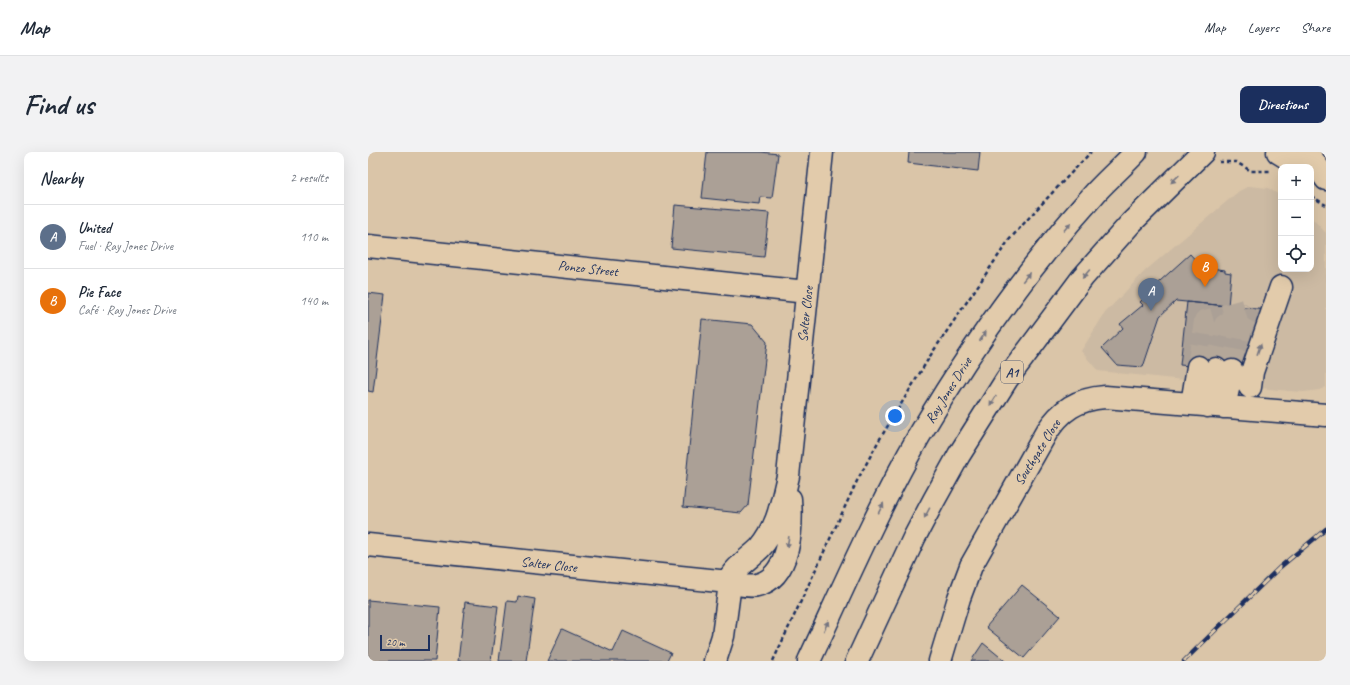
<!DOCTYPE html>
<html lang="en">
<head>
<meta charset="utf-8">
<style>
	:root { --surface:#fff; --page:#f2f2f3; --text:#1f2937; --muted:#747a83; --line:#e0e1e3; --accent:#1b2f5e }
	body { margin:0; font-family:Caveat,sans-serif; background:var(--page); color:var(--text) }
	.controls { position:absolute; right:12px; top:12px; display:grid; overflow:hidden; border-radius:8px; box-shadow:0 4px 16px #0002 }
	.controls button { width:36px; height:36px; display:grid; place-items:center; padding:0; border:0; border-bottom:1px solid var(--line); background:var(--surface); color:var(--text); font:20px sans-serif }
	.scale { position:absolute; left:12px; bottom:10px; width:50px; box-sizing:border-box; padding-left:4px; border:2px solid #1b2f5e; border-top:0; font-size:11px; line-height:14px; white-space:nowrap; color:#1b2f5e; -webkit-text-stroke:3px #e2cbab; paint-order:stroke }
	.you { position:absolute; left:527px; top:264px; width:14px; height:14px; margin:-10px; border:3px solid #fff; border-radius:50%; background:#1a73e8; box-shadow:0 0 0 6px #1a73e833 }
	.badge { display:grid; place-items:center; width:26px; height:26px; border-radius:50%; background:var(--accent); color:#fff; font-size:13px; font-weight:700 }
	.pin { position:absolute; translate:-50% -33px; filter:drop-shadow(0 1px 2px #0008) }
	.pin::after { content:''; position:absolute; top:21px; width:14px; height:12px; background:inherit; clip-path:polygon(0 0,100% 0,50% 100%) }
	.list { margin:0; padding:0; list-style:none }
	h2 { display:flex; justify-content:space-between; align-items:center; height:52px; margin:0; padding:0 16px; font-size:17px }
	h2 small { font-size:13px; font-weight:400; color:var(--muted) }
	.list li { display:grid; grid-template-columns:26px 1fr auto; gap:12px; align-items:center; box-sizing:border-box; height:64px; padding:0 16px; border-top:1px solid var(--line) }
	.list b { display:block; font-size:15px; white-space:nowrap }
	.list p { margin:0; font-size:13px; white-space:nowrap; color:var(--muted) }
	.list em { font-size:13px; font-style:normal; color:var(--muted) }
	.icon { flex:none; width:22px; height:22px; fill:none; stroke:currentColor; stroke-width:2; stroke-linecap:round; stroke-linejoin:round }
	.map { position:relative; flex:none; width:958px; height:509px; overflow:hidden; border-radius:8px }
	header { display:flex; align-items:center; gap:24px; box-sizing:border-box; height:56px; padding:0 20px; background:var(--surface); border-bottom:1px solid var(--line) }
	header strong { font-size:19px }
	nav { display:flex; gap:22px; margin-inline-start:auto; font-size:14px }
	.intro { display:flex; align-items:center; justify-content:space-between; box-sizing:border-box; height:96px; padding:0 24px }
	h1 { margin:0; font-size:28px }
	.button { padding:10px 18px; border-radius:8px; background:var(--accent); color:#fff; font-size:14px; font-weight:700 }
	main { display:flex; gap:24px; padding:0 24px }
	aside { flex:1; background:var(--surface); border-radius:8px; box-shadow:0 4px 16px #0002 }
	.map>svg:first-child { display:block }
</style>
</head>
<body>
<header>
<strong>Map</strong>
<nav><a>Map</a><a>Layers</a><a>Share</a></nav>
</header>
<div class="intro"><h1>Find us</h1><a class="button">Directions</a></div>
<main>
<aside>
<h2>Nearby<small>2 results</small></h2>
<ul class="list">
<li><span class="badge" style="background:#5c6f8a">A</span><div><b>United</b><p>Fuel · Ray Jones Drive</p></div><em>110 m</em></li>
<li><span class="badge" style="background:#e8710a">B</span><div><b>Pie Face</b><p>Café · Ray Jones Drive</p></div><em>140 m</em></li>
</ul>
</aside>
<div class="map">
<svg width="958" height="509" viewBox="0 0 958 509">
	<rect width="100%" height="100%" fill="#dac5a8"/>
	<filter id="ink" filterUnits="userSpaceOnUse"><feTurbulence type="fractalNoise" baseFrequency=".025" numOctaves="2"/><feDisplacementMap in="SourceGraphic" scale="8" xChannelSelector="R" yChannelSelector="G"/><feConvolveMatrix kernelMatrix="1 2 1 2 8 2 1 2 1" color-interpolation-filters="sRGB"/></filter>
	<g filter="url(#ink)">
		<path fill="#ccbaa3" d="M881 34 900 36 913 44V117H943V65L958 81V235L951 238 936 240 921 239 730 219 713 199 737 161 777 119 871 39Z"/>
		<path fill="#aba096" stroke="#1b2f5e" d="M339 0H393L410 2 404 46 392 45 391 52 334 46Z
			M541 0H612L610 19 540 11Z
			M307 53 401 61 396 105 303 96Z
			M822 102 831 112 845 113 844 116 857 118V120L863 121 860 154 808 149 792 164 775 215 749 213 734 196 755 176 752 172 775 153 772 150 783 140 782 138Z
			M0 141 17 143 5 240 0 239Z
			M819 150 899 158 878 220 812 213Z
			M334 167 384 172 399 190 380 353 373 361 315 355Z
			M654 433 692 464 656 506 618 475Z
			M150 444 167 447 158 509H131L139 449 149 450Z
			M0 448 72 455 67 509H0Z
			M97 450 130 454 123 509H90Z
			M194 477 245 500 255 479 303 501 299 509H179Z
			M615 491 637 509H603Z"/>
		<g fill="none" stroke-linecap="round" stroke-linejoin="round">
			<path stroke="#b4a799" stroke-width="22" stroke-dasharray="22 11" stroke-linecap="butt" d="M830 215 837 169 884 156
				M848 217 857 173 876 161
				M864 219 873 175 884 156"/>
			<defs>
				<path id="minor" d="M939 0 958 27
					M0 94 439 140
					M882 235 884 220 913 135
					M824 252 830 215
					M840 254 848 217
					M856 255 864 219
					M0 393 361 430C370 432 380 435 389 433 423 425 424 374 422 347
					M347 509 355 484 363 424C370 413 383 405 392 396 410 376 414 349 420 324L454 0
					M572 509 591 446 603 414 678 281C693 258 709 247 737 245L958 263"/>
				<path id="highway" d="M910 0 928 11H947
					M441 509C476 434 510 356 551 284 602 197 662 113 729 39 742 25 756 13 768 0
					M489 509 546 386 566 348 591 303 639 227 715 125 763 71 835 0"/>
			</defs>
			<use href="#minor" stroke="#1b2f5e" stroke-width="25"/>
			<use href="#highway" stroke="#1b2f5e" stroke-width="25"/>
			<path stroke="#1b2f5e" stroke-width="2.5" stroke-dasharray="4 3" stroke-linecap="butt" d="M851 10H868L883 19H903
				M943 44 958 53
				M405 509 489 329 510 290 564 201 641 88 668 58 723 0"/>
			<use href="#minor" stroke="#e2cbab" stroke-width="22"/>
			<use href="#highway" stroke="#e2cbab" stroke-width="22"/>
			<defs>
				<path id="rail" d="M816 509 911 416 958 377"/>
			</defs>
			<use href="#rail" stroke="#1b2f5e" stroke-width="4.5"/>
			<use href="#rail" stroke="#e2cbab" stroke-width="3" stroke-dasharray="9" stroke-linecap="butt"/>
		</g>
		<defs><path id="oneway-solid" d="M-6-.8H1V-3.2L6.5 0L1 3.2V.8H-6Z"/></defs>
		<g fill="#757581">
			<use href="#oneway-solid" transform="translate(807 27) rotate(136)"/>
			<use href="#oneway-solid" transform="translate(699 75) rotate(-50)"/>
			<use href="#oneway-solid" transform="translate(718 122) rotate(130)"/>
			<use href="#oneway-solid" transform="translate(658 125) rotate(-52)"/>
			<use href="#oneway-solid" transform="translate(615 184) rotate(-56)"/>
			<use href="#oneway-solid" transform="translate(891 197) rotate(-71)"/>
			<use href="#oneway-solid" transform="translate(625 249) rotate(123)"/>
			<use href="#oneway-solid" transform="translate(513 356) rotate(-63)"/>
			<use href="#oneway-solid" transform="translate(559 361) rotate(118)"/>
			<use href="#oneway-solid" transform="translate(420 390) rotate(99)"/>
			<use href="#oneway-solid" transform="translate(458 474) rotate(-65)"/>
		</g>
	</g>
	<g text-anchor="middle" stroke-width="4" stroke-linejoin="round" paint-order="stroke">
		<rect fill="#e2cbab" stroke="#575e75" stroke-width="1" x="633" y="209" width="22" height="22" rx="3"/>
		<g font-size="13" font-weight="bold" fill="#1b2f5e">
			<text x="644" y="225">A1</text>
		</g>
		<g font-size="14" fill="#1b2f5e" stroke="#e2cbab">
			<text transform="translate(220 116) rotate(6)" y="5">Ponzo Street</text>
			<text transform="translate(437 162) rotate(-84)" y="5">Salter Close</text>
			<text transform="translate(580 238) rotate(-58)" y="5">Ray Jones Drive</text>
			<text transform="translate(669 300) rotate(-58)" y="5">Southgate Close</text>
			<text transform="translate(181 412) rotate(6)" y="5">Salter Close</text>
		</g>
	</g>
</svg>
<div class="controls">
<button>+</button>
<button>−</button>
<button><svg class="icon" aria-label="locate" viewBox="0 0 24 24"><circle cx="12" cy="12" r="6"/><path d="M12 2v4M12 18v4M2 12h4M18 12h4"/></svg></button>
</div>
<div class="scale">20 m</div>
<div class="you"></div>
<div class="pin badge" style="left:783px;top:159px;background:#5c6f8a">A</div>
<div class="pin badge" style="left:837px;top:135px;background:#e8710a">B</div>
</div>
</main>
</body>
</html>
